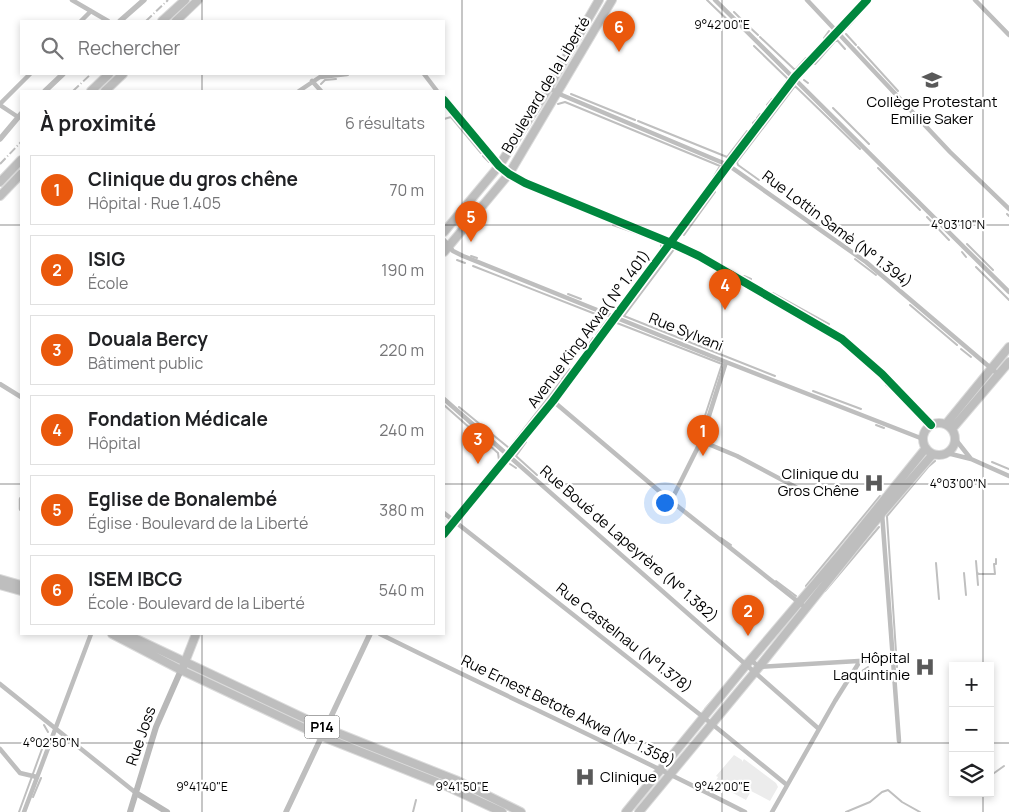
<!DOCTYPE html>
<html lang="fr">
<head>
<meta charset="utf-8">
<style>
	:root { --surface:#fff; --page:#f2f2f2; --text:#202124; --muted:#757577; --line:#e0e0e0; --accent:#ea580c }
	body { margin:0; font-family:Manrope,sans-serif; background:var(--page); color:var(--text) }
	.controls { position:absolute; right:15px; bottom:15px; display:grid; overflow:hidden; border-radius:0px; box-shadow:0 2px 8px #0003 }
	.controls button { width:45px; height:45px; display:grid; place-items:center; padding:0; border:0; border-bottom:1px solid var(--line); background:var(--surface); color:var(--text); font:25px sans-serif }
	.you { position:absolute; left:664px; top:502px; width:18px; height:18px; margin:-12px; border:4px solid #fff; border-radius:50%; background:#1a73e8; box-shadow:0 0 0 8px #1a73e833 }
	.badge { display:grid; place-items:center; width:32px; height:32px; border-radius:50%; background:var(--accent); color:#fff; font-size:16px; font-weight:700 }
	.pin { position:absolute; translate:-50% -41px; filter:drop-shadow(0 1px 2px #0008) }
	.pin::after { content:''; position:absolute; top:26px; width:18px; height:15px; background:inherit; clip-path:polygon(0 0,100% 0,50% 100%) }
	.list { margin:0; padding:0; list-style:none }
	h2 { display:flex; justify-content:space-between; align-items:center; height:65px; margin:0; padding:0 20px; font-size:21px }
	h2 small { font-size:16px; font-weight:400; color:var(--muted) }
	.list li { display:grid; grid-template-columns:32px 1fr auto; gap:15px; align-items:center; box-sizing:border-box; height:70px; margin:0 10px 10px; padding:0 10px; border:1px solid var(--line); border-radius:0px }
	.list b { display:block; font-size:19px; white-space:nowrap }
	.list p { margin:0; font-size:16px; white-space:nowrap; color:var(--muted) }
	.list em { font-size:16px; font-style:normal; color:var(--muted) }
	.icon { flex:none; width:28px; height:28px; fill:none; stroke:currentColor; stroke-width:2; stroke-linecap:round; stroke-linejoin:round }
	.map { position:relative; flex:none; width:1009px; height:812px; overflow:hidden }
	.search { position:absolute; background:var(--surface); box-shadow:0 2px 8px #0003; left:20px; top:20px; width:425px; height:55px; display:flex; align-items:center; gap:12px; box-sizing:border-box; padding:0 18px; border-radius:0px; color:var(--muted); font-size:19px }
	.panel { position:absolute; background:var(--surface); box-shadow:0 2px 8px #0003; left:20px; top:90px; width:425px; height:545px; border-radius:0px }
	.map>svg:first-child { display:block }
</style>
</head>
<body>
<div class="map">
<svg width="1009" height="812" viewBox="0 0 1009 812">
	<rect width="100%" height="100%" fill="#fff"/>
	<path fill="#ececec" d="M734 755 742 760V762L744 759 776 783 778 787 770 801 751 791 746 800 720 786 721 784 716 781 718 777 716 776Z"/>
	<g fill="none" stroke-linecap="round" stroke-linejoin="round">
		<path stroke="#bfbfbf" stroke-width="2" d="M707 0 737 29
			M734 12 742 20
			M744 22 758 35
			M847 28 855 19
			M846 34 856 45
			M760 37 794 69H796L806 58
			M824 38 829 31
			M837 40 845 49
			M754 46 788 79 774 98
			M858 47 898 91
			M815 64 836 40
			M804 80 808 83
			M321 84 325 80 336 79
			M571 94 635 120
			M558 104 565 102 720 166 709 185 671 235
			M767 105 772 99
			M833 108 869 144
			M757 118 760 114
			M444 119 451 117 481 153
			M638 121 727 157 747 131
			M753 123 756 120
			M483 156 489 162
			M878 168 920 210
			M759 180 738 165 737 162 795 86 860 149
			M1007 214 1009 216
			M812 216 815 219
			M927 217 949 240
			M613 225 650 238
			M684 235 715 192
			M967 244 993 270
			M675 248 624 316 775 376
			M962 252 966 257
			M471 256 477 258
			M855 259 876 275
			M457 260 465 263
			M473 266 603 317
			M976 267 1009 300
			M645 271 661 249V243
			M744 276 751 279
			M632 288 640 277
			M773 293 829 324
			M568 294 581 299
			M910 305 957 345
			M617 323 722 364 702 425
			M601 328 607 320
			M596 335 599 331
			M589 344 593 338
			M849 348 877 375
			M961 349 971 357
			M562 379 570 369
			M886 385 891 389
			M813 391 861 409
			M444 405 498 453 499 460 487 475
			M459 407 509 448 561 381
			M876 425 884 428
			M526 442 516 456 537 475
			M992 462 1009 469
			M510 464 516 468
			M887 516 928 467 935 461
			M887 517 897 667
			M721 538 731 545
			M976 561 978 585
			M936 563 939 599
			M964 573 966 595
			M977 573 979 574H995L994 564H996V559
			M776 581 796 596
			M806 586 880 496
			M825 591 879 527
			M853 677 868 667
			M705 709 713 700
			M44 725 48 732
			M990 776 1004 766
			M33 797 41 778
			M19 812 46 738
			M413 812 416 800
			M846 812 870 802 882 792 888 790 902 802 920 812"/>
		<defs>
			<path id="primary" d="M444 232 499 166 546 92 599 0
				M444 252 509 174 612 0
				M923 439a16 16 0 1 1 32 0a16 16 0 1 1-32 0Z
				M946 424 1009 347
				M952 429 1009 362
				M0 579 21 585
				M0 585 21 591
				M112 634 181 670 321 736 444 785 502 812
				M126 634 325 728 458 781 521 812
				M183 667 196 634
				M626 812 747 664 841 553 926 448
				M639 812 759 667 882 513 933 454"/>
			<path id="trunk" d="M162 21 185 0
				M176 21 198 0
				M91 91 109 74
				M105 91 123 74
				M0 182 21 160
				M0 196 21 174"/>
		</defs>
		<use href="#primary" stroke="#dbdbdb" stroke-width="10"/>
		<use href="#trunk" stroke="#dbdbdb" stroke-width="10"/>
		<path stroke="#bebebe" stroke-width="4.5" d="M72 0 108 21
			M715 0 1009 292
			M807 0 950 152 1009 209
			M975 0 1009 35
			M81 21 91 11
			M424 74 437 91
			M312 81 321 91
			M549 87 557 93 728 165 866 262 999 375
			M299 91 320 77 347 74
			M444 100 499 166 509 174 525 183 671 243 699 256 842 339 882 374 931 425
			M0 104 30 74
			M0 105 18 117
			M444 240 453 251 463 256 726 362 923 439
			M0 384 21 397
			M444 399 819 729
			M553 401 671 501 806 608
			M956 440 971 459 1009 476
			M701 441 737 456 803 491
			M947 453 971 459
			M21 499V509
			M671 501 701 441 726 362
			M444 513 712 724 787 785
			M882 513 899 741
			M380 634C501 694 624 750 745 812
			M751 660 759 667 892 659
			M0 684 136 793
			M0 749 20 773 37 777
			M24 812 91 634
			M772 812 835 701 860 661"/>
		<path stroke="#bebebe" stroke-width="5.5" d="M120 21 144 0
			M45 91 63 74
			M0 139 21 114
			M444 534 553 401 728 165 795 77 867 0
			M286 812 370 634"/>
		<path stroke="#b8b8b8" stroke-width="6" d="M136 793 167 812
			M130 812 156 727 181 670"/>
		<use href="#primary" stroke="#bebebe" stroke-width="8"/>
		<use href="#trunk" stroke="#bebebe" stroke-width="8"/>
		<path stroke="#bebebe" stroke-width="2" stroke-dasharray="8 2.5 1 2.5" stroke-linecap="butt" d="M146 21 168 0
			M73 91 91 74
			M0 164 21 142"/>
		<defs>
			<path id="cycleway" d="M444 100 499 166 509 174 525 183 671 243 699 256 842 339 882 374 931 425
				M444 534 553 401 728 165 795 77 867 0"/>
		</defs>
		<use href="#cycleway" stroke="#fff" stroke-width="11"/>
		<use href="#cycleway" stroke="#00873e" stroke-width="8"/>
	</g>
	<path fill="none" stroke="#000" stroke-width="1" stroke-opacity="0.45" d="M202 0V21M462 0V812M722 0V812M983 0V666M202 74V91M0 225H21M444 225H1009M0 484H21M444 484H1009M202 634V812M0 743H953M990 743H1009M983 793V812"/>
	<defs>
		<symbol id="school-bare" viewBox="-9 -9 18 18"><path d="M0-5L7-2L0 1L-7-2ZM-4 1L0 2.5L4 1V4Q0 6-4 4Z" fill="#595959" stroke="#fff" stroke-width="2.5" paint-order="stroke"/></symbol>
		<symbol id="hospital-bare" viewBox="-9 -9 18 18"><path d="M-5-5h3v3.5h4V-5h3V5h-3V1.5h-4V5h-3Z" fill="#595959" stroke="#fff" stroke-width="2.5" paint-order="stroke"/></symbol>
	</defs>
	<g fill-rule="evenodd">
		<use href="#school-bare" x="918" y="66" width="28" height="28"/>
		<use href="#hospital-bare" x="860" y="469" width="28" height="28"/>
		<use href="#hospital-bare" x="911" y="653" width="28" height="28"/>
		<use href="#hospital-bare" x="571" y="763" width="28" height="28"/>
	</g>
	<g text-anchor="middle" stroke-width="4.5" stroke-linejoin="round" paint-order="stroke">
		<rect fill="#fff" stroke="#4c4c4c" stroke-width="1" x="304.5" y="715.5" width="35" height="23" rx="4"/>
		<g font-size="14" font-weight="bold" fill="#000">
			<text x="322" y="732">P14</text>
		</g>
		<g font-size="15" fill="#000" stroke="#fff">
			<text transform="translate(546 85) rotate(-59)" y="5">Boulevard de la Liberté</text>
			<text transform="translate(837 229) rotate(37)" y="5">Rue Lottin Samè (N° 1.394)</text>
			<text transform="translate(589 329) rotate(-53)" y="5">Avenue King Akwa( N° 1.401)</text>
			<text transform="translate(686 332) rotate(22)" y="5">Rue Sylvani</text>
			<text transform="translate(629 544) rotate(41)" y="5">Rue Boué de Lapeyrère (N° 1.382)</text>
			<text transform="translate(624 638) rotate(38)" y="5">Rue Castelnau (N°1.378)</text>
			<text transform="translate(568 711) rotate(26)" y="5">Rue Ernest Betote Akwa (N° 1.358)</text>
			<text transform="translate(141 736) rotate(-71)" y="5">Rue Joss</text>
		</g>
		<g font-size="15" fill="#000" stroke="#fff" text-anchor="end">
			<text x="932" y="107" text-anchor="middle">Collège Protestant<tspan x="932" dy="17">Emilie Saker</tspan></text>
			<text x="859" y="479">Clinique du<tspan x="859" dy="17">Gros Chêne</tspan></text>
			<text x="910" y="663">Hôpital<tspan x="910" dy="17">Laquintinie</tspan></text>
			<text x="600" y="782" text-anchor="start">Clinique</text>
		</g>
	</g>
	<g font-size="12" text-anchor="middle" fill="#000" stroke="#fff" stroke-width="4.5" stroke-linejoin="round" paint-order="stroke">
		<text x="722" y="29">9°42'00"E</text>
		<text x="958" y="229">4°03'10"N</text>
		<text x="958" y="488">4°03'00"N</text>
		<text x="51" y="747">4°02'50"N</text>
		<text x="202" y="791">9°41'40"E</text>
		<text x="462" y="791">9°41'50"E</text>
		<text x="722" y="791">9°42'00"E</text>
	</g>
</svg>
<div class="controls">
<button>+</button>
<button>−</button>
<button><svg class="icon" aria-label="layers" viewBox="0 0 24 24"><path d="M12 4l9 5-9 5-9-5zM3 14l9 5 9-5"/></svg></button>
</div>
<div class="you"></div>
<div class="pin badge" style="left:703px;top:456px">1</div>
<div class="pin badge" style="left:748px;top:636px">2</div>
<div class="pin badge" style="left:478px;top:464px">3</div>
<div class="pin badge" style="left:725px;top:310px">4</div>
<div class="pin badge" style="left:471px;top:242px">5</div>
<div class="pin badge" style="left:619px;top:52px">6</div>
<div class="search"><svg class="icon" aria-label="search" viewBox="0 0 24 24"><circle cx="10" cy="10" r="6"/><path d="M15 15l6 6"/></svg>Rechercher</div>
<section class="panel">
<h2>À proximité<small>6 résultats</small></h2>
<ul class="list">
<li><span class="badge">1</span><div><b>Clinique du gros chêne</b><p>Hôpital · Rue 1.405</p></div><em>70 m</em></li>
<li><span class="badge">2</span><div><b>ISIG</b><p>École</p></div><em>190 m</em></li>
<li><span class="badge">3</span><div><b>Douala Bercy</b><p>Bâtiment public</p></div><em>220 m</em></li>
<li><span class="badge">4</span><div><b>Fondation Médicale</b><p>Hôpital</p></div><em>240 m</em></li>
<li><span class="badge">5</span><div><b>Eglise de Bonalembé</b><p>Église · Boulevard de la Liberté</p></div><em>380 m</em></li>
<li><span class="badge">6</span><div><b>ISEM IBCG</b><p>École · Boulevard de la Liberté</p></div><em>540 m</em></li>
</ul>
</section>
</div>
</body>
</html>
